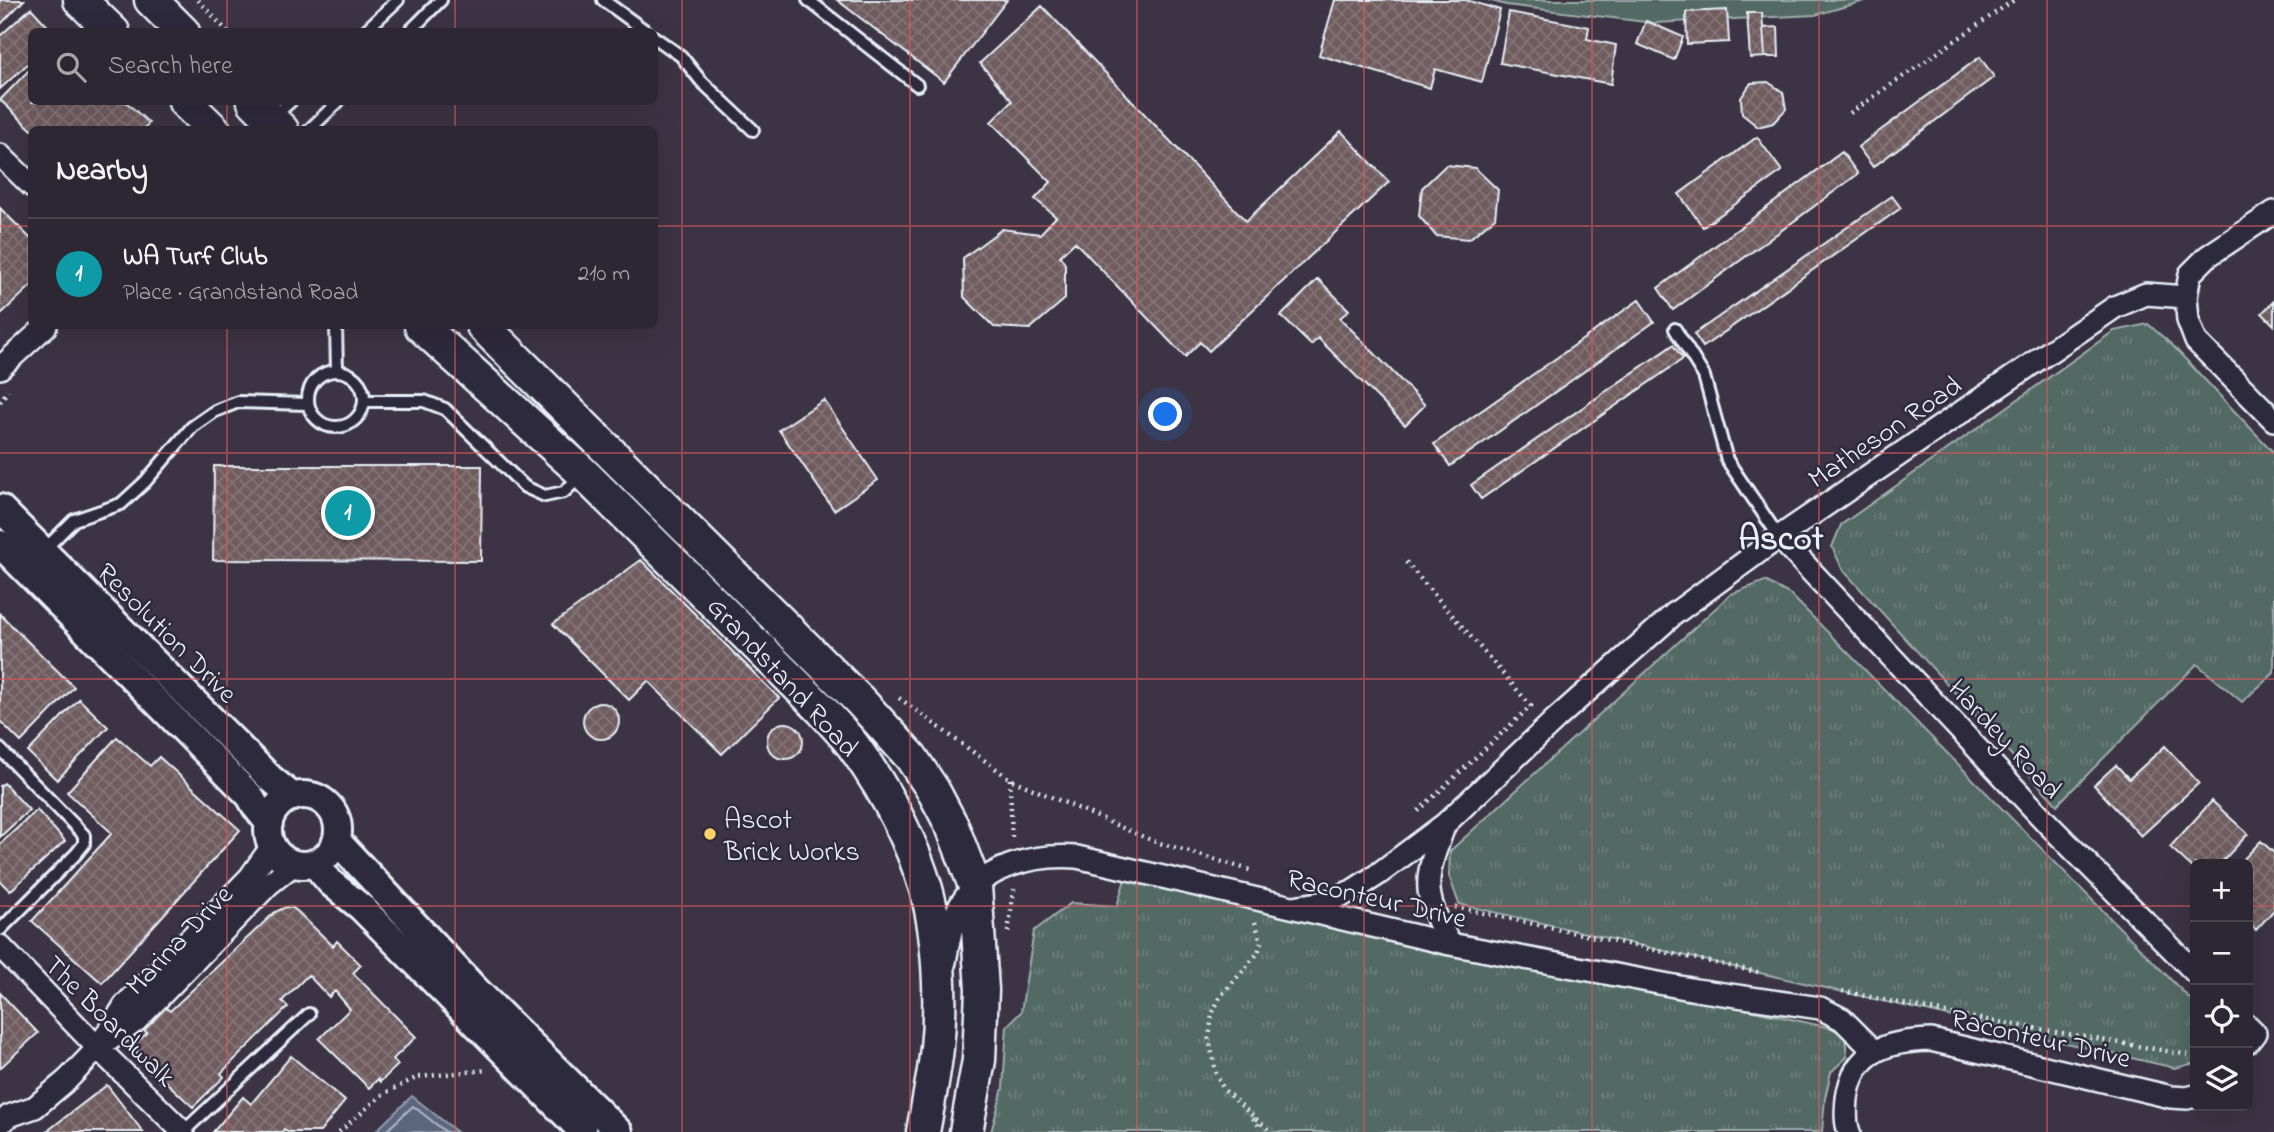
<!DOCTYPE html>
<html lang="en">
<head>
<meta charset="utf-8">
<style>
	:root { --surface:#2d2733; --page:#39333f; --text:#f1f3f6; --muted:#a7a5ac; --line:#48444e; --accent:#bca0f2 }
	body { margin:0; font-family:"Indie Flower",sans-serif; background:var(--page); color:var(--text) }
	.controls { position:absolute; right:21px; bottom:21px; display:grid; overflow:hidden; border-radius:10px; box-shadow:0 7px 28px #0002 }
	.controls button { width:63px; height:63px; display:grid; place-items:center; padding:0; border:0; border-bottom:2px solid var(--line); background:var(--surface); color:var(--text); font:35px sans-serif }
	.you { position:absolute; left:1166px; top:415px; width:24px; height:24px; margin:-18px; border:5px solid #fff; border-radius:50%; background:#1a73e8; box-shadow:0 0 0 10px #1a73e833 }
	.badge { display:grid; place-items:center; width:46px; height:46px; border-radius:50%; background:var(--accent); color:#fff; font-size:23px; font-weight:700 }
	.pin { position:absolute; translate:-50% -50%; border:4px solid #fff; box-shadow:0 2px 7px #0006 }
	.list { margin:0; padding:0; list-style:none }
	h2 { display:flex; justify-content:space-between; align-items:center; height:91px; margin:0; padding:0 28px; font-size:30px }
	h2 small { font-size:23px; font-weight:400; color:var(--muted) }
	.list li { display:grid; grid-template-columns:46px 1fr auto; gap:21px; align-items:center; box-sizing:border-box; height:112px; padding:0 28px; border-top:2px solid var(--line) }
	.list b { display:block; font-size:26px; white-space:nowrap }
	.list p { margin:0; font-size:23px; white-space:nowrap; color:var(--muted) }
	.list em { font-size:23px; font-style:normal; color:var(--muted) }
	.icon { flex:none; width:38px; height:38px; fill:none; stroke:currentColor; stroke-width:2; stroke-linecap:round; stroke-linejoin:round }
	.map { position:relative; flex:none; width:2274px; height:1132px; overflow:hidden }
	.search { position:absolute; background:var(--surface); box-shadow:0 7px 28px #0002; left:28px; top:28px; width:630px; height:77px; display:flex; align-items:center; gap:18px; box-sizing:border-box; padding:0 24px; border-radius:10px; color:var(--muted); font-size:26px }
	.panel { position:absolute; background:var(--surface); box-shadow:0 7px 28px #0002; left:28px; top:126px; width:630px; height:203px; border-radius:10px }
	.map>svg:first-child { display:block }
</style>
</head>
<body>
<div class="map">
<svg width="2274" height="1132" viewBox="0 0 2274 1132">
	<defs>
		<pattern id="grass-tufts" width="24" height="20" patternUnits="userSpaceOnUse" patternTransform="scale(1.75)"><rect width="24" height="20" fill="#526964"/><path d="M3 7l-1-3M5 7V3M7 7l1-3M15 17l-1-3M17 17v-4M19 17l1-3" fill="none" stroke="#6b7f7b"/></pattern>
		<pattern id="building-cross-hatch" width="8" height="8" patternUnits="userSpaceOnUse" patternTransform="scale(1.75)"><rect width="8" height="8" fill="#705c5e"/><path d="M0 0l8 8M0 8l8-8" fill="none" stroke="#847476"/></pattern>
	</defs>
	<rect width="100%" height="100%" fill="#3c3444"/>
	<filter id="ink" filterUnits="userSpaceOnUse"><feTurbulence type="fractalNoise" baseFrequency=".0143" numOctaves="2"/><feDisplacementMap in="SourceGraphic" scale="14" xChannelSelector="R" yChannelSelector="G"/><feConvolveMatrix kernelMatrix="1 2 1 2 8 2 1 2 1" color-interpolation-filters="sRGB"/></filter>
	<g filter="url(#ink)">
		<path fill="url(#grass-tufts)" stroke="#9dadae" stroke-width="2" d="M2148 324 2172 345 2274 453V673L2242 702 2197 664 2057 805 1843 570 1832 547 1841 525 2114 331Z
			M1765 581 1791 595 2195 1004V1063L2175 1068 1459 904 1449 876 1450 851 1731 594Z
			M1128 869 1450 944 1831 1028 1845 1035 1847 1057 1831 1072 1825 1098 1822 1132H991L1003 1088 1007 1026 1021 1012 1034 931 1071 903 1117 906Z"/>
		<path fill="#526964" stroke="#9dadae" stroke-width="2" d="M1488 0H1868L1815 15 1654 23 1506 5Z"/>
		<path fill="#5b657e" stroke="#939daf" stroke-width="2" d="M412 1096 457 1132H375Z"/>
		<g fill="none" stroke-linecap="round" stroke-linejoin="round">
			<path stroke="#b0b9c7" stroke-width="2" d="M385 1132 413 1106 446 1132"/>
		</g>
		<path fill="url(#building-cross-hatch)" stroke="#e8f1f8" stroke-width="2" d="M0 0H24L0 25Z
			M837 0H1007L944 82Z
			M1335 0H1466L1500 10 1482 82 1435 69 1430 88 1319 55Z
			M1042 6 1246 221 1341 131 1389 182 1209 351 1200 342 1185 357 1075 242 1060 256 1065 264V299L1030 329 994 327 964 297 963 258 1002 229 1040 234 1056 217 1035 199 1051 182 991 122 1012 101 980 63Z
			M31 8 53 32H32V60L0 89V36Z
			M1727 10 1729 42 1687 44 1686 12Z
			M1509 12 1589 27 1587 39 1616 45 1611 84 1500 63Z
			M1747 13H1762L1765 57 1750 58Z
			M1646 21 1683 37 1674 60 1637 44Z
			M1778 27 1779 57H1765L1763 28Z
			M1980 57 1994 77 1873 167 1858 147Z
			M32 67V102H126L149 123 143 130H32L0 100Z
			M1768 82 1783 92 1786 109 1773 123 1758 127 1742 114 1741 98 1751 83Z
			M1757 137 1782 171 1703 227 1679 194Z
			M1842 152 1858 174 1673 310 1658 288Z
			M1446 165 1475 168 1498 190 1495 218 1469 239 1436 236 1419 216 1422 188Z
			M1892 196 1901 208 1703 347 1694 334Z
			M0 208 32 240V285L0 315Z
			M1318 279 1349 310 1340 318 1425 405 1405 425 1318 338 1311 345 1281 316Z
			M1639 300 1654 322 1450 466 1434 444Z
			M2274 301V325L2262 313Z
			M1673 345 1683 359 1481 499 1471 485Z
			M824 400 878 480 834 510 779 430Z
			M214 466H482L481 561 213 560Z
			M641 560 779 698 722 754 648 681 629 700 553 624Z
			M0 614 74 687 21 742 0 721Z
			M79 699 108 727 57 780 28 752Z
			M583 721a18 18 0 1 1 36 0a18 18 0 1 1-36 0Z
			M767 741a18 18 0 1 1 36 0a18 18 0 1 1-36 0Z
			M117 737 150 766 159 757 240 830 102 983 32 921 112 833 67 792Z
			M2165 746 2199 783 2141 836 2094 785 2116 765 2129 779Z
			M4 783 29 810 0 837V786Z
			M2212 801 2248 834 2220 864H2195V870L2170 847Z
			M37 810 65 841 10 891 0 881V844Z
			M2261 841 2274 853V910L2256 930 2248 922V864H2239Z
			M286 907 293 908 298 912 333 946 337 941 361 965 353 973 416 1037 393 1059 398 1065 380 1082 378 1079 369 1088 319 1039 350 1009 335 991 329 997 308 975 282 1001 288 1007 221 1073 224 1077 193 1107 166 1082 163 1085 137 1058V1042L147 1033 144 1030 153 1021 152 1020 165 1007 170 1011 275 912Z
			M0 993 38 1033 0 1068Z
			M291 1056 345 1101 320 1132H287L284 1129 282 1132H213L243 1097 251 1104Z
			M107 1085 143 1132H46Z"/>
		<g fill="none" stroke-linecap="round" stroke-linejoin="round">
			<defs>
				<path id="service" d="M603 0 647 32
					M808 0 917 85
					M364 32 398 0
					M409 32 441 0
					M654 37 681 56 701 81 753 130
					M273 117 290 102
					M309 130 338 102
					M336 326 337 371
					M1675 329 1704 376 1727 460 1779 537
					M308 399a28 28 0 1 1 56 0a28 28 0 1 1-56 0Z
					M364 401H424L445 409 525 487 545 496 564 492 582 475
					M42 552 74 520 121 504 145 482 192 427 215 411 238 402 307 404
					M0 749 84 835V844L76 854 0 930
					M183 1132 309 1014"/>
				<path id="minor" d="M0 155 32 186
					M2274 212 2208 256 2190 274 2186 297 2188 320 2196 341 2274 420
					M0 368 46 326
					M1779 537 2049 825 2195 972
					M1445 824C1424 880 1421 891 1450 944
					M1293 907 1325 902 1352 891 1377 875 1445 824 1557 718 1674 614 1779 537 2115 307 2146 294 2186 297
					M0 946 98 1048 183 1132
					M945 962C948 945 951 925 958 909 980 866 1034 854 1077 857L1450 944 1696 990 1820 1008 1842 1019 1874 1051
					M2248 1026 2255 1033 2248 1042
					M105 1043 136 1021 269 884 294 864
					M0 1124 9 1116 35 1107 67 1080 98 1048 125 1005 250 877 272 846
					M1849 1132C1845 1122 1846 1110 1847 1099 1853 1050 1888 1041 1931 1040L2171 1097 2187 1098 2195 1096"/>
				<path id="tertiary" d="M0 508 270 778 293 797
					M0 544 250 796 256 807 269 823
					M268 830a35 35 0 1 1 70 0a35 35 0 1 1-70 0Z
					M337 841 475 989 619 1132
					M314 863 331 883 362 908 583 1132"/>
				<path id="primary" d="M80 0 113 32
					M151 0 183 32
					M185 102 214 130
					M254 102 282 130
					M421 326 583 473 822 710C834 724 847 736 857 751 886 792 911 840 926 889 939 934 942 1001 937 1048 934 1076 928 1104 923 1132
					M483 326 861 702 911 757 933 790 952 826 975 886 982 990 979 1060 966 1132"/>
			</defs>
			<use href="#service" stroke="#e8f1f8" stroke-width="16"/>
			<use href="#minor" stroke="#e8f1f8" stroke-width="26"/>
			<use href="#tertiary" stroke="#e8f1f8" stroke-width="32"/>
			<use href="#primary" stroke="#e8f1f8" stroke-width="37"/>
			<path stroke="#e8f1f8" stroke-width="4.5" stroke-dasharray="2 5" stroke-linecap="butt" d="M198 0 228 32
				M1850 113 2014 0
				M0 402 8 390
				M1406 562 1531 706 1416 813
				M899 698 1010 779 1153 841 1253 871
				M1010 779 1012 841
				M1455 907 1762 973
				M1255 922 1261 942 1258 953 1220 997 1212 1014 1209 1039 1216 1073 1224 1090 1271 1132
				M1008 932 1014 889
				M1842 991 1941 1012 2195 1056
				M1253 1118 1258 1125 1259 1132
				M339 1132 383 1094 418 1077 486 1070"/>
			<use href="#service" stroke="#2f2a3d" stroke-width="10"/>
			<use href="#minor" stroke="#2f2a3d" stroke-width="21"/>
			<use href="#tertiary" stroke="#2f2a3d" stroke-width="26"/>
			<use href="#primary" stroke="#2f2a3d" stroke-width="32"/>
		</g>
	</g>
	<path fill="none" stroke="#da5a5c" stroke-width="2" stroke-opacity="0.55" d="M227 0V32M455 0V32M682 0V1132M910 0V1132M1137 0V1132M1364 0V1132M1592 0V1132M1819 0V1132M2047 0V1132M227 102V130M455 102V130M0 226H32M654 226H2274M227 326V1132M455 326V1132M0 453H2274M0 679H2274M0 906H2195M2248 906H2274"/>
	<circle fill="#ffd166" stroke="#2f2a3d" stroke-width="2.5" cx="710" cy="834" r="7"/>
	<g text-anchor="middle" stroke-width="5" stroke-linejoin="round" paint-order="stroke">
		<g font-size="28" fill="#e8f1f8" stroke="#2f2a3d">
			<text transform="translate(1884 431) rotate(-34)" y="10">Matheson Road</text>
			<text transform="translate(168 632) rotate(45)" y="10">Resolution Drive</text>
			<text transform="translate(784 676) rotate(47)" y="10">Grandstand Road</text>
			<text transform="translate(2006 738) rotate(47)" y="10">Hardey Road</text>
			<text transform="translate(1377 897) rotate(13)" y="10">Raconteur Drive</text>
			<text transform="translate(178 939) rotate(-46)" y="10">Marina Drive</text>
			<text transform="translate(111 1020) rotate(45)" y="10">The Boardwalk</text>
			<text transform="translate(2041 1037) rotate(13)" y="10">Raconteur Drive</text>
		</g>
		<g font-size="28" fill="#e8f1f8" stroke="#2f2a3d" text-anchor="start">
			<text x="724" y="828">Ascot<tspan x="724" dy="32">Brick Works</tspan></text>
		</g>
		<g font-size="35" font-weight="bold" fill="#e8f1f8" stroke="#2f2a3d">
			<text x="1781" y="549">Ascot</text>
		</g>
	</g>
</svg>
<div class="controls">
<button>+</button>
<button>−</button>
<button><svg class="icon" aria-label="locate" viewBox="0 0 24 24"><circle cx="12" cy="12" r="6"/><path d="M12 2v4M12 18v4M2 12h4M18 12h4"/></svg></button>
<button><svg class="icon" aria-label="layers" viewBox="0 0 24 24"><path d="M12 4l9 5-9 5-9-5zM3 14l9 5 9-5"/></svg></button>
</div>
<div class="you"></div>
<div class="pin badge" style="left:348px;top:513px;background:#0f9aa8">1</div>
<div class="search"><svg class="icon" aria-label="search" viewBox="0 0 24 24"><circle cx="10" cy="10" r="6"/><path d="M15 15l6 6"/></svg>Search here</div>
<section class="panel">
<h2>Nearby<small></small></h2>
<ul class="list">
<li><span class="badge" style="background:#0f9aa8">1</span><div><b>WA Turf Club</b><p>Place · Grandstand Road</p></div><em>210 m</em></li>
</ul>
</section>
</div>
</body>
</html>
